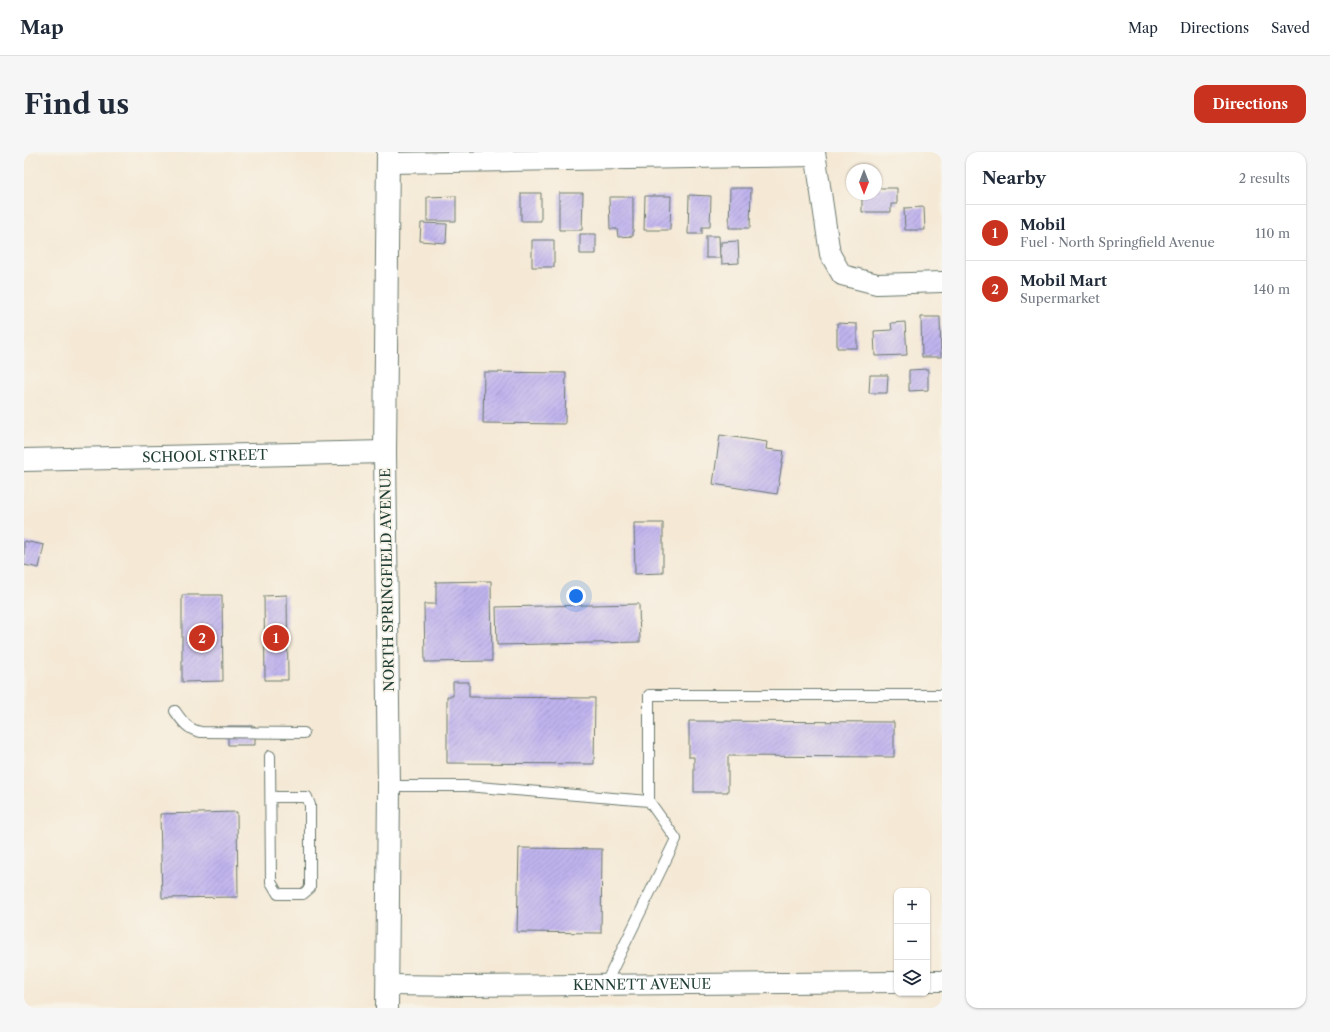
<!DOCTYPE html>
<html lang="en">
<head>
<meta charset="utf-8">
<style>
	:root { --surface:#fff; --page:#f6f6f7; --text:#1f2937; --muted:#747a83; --line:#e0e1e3; --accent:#c8321e }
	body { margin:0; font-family:"Libre Caslon Text",serif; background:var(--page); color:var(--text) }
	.controls { position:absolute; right:12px; bottom:12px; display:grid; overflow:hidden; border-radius:8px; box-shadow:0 1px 3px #0004 }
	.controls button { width:36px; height:36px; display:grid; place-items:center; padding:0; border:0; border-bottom:1px solid var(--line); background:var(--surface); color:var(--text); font:20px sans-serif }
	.compass { position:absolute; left:822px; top:12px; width:36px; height:36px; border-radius:50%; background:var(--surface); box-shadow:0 1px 3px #0004; rotate:180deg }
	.you { position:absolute; left:552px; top:444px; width:14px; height:14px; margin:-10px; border:3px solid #fff; border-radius:50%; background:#1a73e8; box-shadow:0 0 0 6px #1a73e833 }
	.badge { display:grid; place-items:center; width:26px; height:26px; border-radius:50%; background:var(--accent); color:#fff; font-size:13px; font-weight:700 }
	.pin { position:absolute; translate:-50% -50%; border:2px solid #fff; box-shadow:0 1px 4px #0006 }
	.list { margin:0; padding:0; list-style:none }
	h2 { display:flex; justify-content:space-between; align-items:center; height:52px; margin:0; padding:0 16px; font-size:17px }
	h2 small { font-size:13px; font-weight:400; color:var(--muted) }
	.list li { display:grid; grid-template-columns:26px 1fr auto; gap:12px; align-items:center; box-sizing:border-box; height:56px; padding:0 16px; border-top:1px solid var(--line) }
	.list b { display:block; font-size:15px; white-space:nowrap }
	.list p { margin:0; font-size:13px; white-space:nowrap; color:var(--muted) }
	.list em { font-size:13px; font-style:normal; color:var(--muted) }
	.icon { flex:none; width:22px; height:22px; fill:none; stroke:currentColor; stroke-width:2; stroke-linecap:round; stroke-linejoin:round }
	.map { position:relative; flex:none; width:918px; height:856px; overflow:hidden; border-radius:12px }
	header { display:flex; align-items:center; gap:24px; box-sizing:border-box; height:56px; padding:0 20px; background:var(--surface); border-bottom:1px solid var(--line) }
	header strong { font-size:19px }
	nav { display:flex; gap:22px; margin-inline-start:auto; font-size:14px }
	.intro { display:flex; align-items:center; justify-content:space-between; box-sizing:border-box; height:96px; padding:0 24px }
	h1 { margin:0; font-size:28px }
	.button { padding:10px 18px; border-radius:12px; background:var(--accent); color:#fff; font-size:14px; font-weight:700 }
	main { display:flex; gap:24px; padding:0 24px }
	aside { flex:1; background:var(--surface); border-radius:12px; box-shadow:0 1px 3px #0004 }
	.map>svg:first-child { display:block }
</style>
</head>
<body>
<header>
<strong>Map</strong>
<nav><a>Map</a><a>Directions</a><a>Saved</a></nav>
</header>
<div class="intro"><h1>Find us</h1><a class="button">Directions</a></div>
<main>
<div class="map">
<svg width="918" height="856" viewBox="0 0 918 856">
	<defs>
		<pattern id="building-hatch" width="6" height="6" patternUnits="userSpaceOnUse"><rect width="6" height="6" fill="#c0b3ee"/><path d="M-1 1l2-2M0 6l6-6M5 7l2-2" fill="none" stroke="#9b93c2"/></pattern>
	</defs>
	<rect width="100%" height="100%" fill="#f7f3e8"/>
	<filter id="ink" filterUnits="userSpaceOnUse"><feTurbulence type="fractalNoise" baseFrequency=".025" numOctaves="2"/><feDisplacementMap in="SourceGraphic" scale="8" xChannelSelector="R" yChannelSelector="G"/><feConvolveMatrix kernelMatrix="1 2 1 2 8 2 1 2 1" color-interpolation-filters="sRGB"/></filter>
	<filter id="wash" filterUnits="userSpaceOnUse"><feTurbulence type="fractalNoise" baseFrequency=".012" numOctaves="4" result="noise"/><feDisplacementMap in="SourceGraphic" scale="16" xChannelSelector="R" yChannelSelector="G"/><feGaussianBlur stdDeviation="0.9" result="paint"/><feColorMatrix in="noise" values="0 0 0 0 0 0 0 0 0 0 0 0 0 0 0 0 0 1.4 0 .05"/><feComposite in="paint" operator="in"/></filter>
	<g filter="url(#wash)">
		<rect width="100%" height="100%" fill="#f5e9d6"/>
		<g id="blocks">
			<path fill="url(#building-hatch)" d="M706 36H727L726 76H705Z
				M852 36H873V52H867V60H838V42H852Z
				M497 41H517V69H497Z
				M535 41H559L558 78H535Z
				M665 43 687 44 686 75H678V82H664Z
				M432 44V69H403V45Z
				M621 44H647L646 78H620Z
				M585 45H609V84L594 85 593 77H586Z
				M900 55 901 78H881L880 56Z
				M397 71 423 72 422 91 396 89Z
				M556 82H572V102H556Z
				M682 84H695L696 106H682Z
				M508 88H530V115H508Z
				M714 89 715 111 698 112 697 90Z
				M897 165H916L917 205H898Z
				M881 170 883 203 851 204 850 179 868 178 867 171Z
				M813 171 833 172V196H813Z
				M904 217V238L885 239V218Z
				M460 220 542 221 541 272 459 271Z
				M846 223H864L863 241H845Z
				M696 283 743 290 742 297 760 299 753 342 689 332Z
				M610 371H639V421L611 422Z
				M0 389 20 393 15 416 0 413Z
				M467 429 468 509 401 510 400 452H412V430Z
				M158 443H198L199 529 158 530Z
				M263 443 264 528H241L240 444Z
				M615 452 616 490 473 493 472 455Z
				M429 530H445V545L571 546 570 612 423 611V544H429Z
				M665 569 870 570V605L704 604V640H670V605H665Z
				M204 574H231V593H204Z
				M213 660 214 745 138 746 136 662Z
				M495 696 578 697 577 781 493 780Z"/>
		</g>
	</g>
	<g filter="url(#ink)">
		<use href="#blocks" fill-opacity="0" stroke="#6a796d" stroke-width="1"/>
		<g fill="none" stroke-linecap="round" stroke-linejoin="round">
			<defs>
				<path id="lane" d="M151 559C158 569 164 578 177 580L280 581
					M246 604 247 730 254 742H279L286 736V653L283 645H247
					M365 634H442L625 649 652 687 581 833
					M625 649V543H918"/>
				<g id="street">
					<path d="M791 0 806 102 818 123 853 132 918 130"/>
					<path d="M364 11 791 4"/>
					<path d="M903 829H918"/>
					<path id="s1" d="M364 833 442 834 873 830"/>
				</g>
				<g id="secondary">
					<path id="s2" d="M0 308 361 300"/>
				</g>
				<path id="primary" d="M363 856 365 634 361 300 364 0"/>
			</defs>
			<use href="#lane" stroke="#6a796d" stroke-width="12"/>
			<use href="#street" stroke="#6a796d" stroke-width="22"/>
			<use href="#secondary" stroke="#6a796d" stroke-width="24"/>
			<use href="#primary" stroke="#6a796d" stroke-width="24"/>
			<use href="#lane" stroke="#fff" stroke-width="10"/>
			<use href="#street" stroke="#fff" stroke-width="20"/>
			<use href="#secondary" stroke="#fff" stroke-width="22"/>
			<use href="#primary" stroke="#fff" stroke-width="22"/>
		</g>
	</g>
	<g text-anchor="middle" stroke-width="3.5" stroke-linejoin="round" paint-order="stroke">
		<g font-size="14" fill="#1f3d34" stroke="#f7f3e8">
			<text dy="5" stroke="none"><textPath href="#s2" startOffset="181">SCHOOL STREET</textPath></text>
			<text transform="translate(363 428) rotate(-91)" y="5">NORTH SPRINGFIELD AVENUE</text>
			<text dy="5" stroke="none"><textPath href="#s1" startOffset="254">KENNETT AVENUE</textPath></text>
		</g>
	</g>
</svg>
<div class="controls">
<button>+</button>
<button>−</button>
<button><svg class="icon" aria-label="layers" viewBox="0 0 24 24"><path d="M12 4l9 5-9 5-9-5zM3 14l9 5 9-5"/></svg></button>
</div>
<svg class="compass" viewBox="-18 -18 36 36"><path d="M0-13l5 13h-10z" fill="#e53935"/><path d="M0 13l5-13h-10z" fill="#747a83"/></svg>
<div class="you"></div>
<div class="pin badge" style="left:252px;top:486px">1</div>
<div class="pin badge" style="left:178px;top:486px">2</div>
</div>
<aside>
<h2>Nearby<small>2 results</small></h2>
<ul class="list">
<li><span class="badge">1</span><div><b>Mobil</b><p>Fuel · North Springfield Avenue</p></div><em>110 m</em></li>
<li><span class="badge">2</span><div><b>Mobil Mart</b><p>Supermarket</p></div><em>140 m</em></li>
</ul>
</aside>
</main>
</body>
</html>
